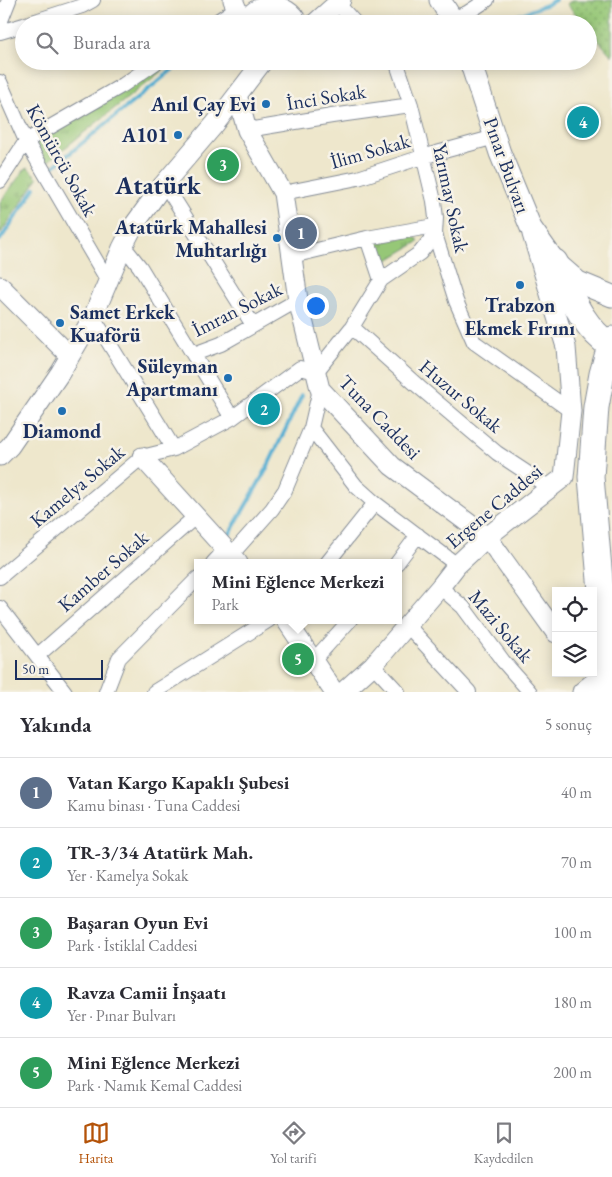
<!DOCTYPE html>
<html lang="tr">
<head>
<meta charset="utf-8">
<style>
	:root { --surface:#fff; --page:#f2f2f3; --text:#2b2b33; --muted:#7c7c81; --line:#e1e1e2; --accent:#b45309 }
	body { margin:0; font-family:"EB Garamond",serif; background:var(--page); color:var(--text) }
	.controls { position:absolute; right:15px; bottom:15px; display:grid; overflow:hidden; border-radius:0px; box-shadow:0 2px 12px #0003 }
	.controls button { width:45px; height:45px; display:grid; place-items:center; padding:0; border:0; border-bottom:1px solid var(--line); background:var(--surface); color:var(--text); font:25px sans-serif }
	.scale { position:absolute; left:15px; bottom:12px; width:88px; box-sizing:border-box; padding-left:5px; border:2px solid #1b2f5e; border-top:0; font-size:14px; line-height:18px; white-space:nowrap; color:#1b2f5e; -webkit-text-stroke:4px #f7f3e8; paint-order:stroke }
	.you { position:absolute; left:315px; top:305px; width:18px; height:18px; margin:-12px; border:4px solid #fff; border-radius:50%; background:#1a73e8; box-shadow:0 0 0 8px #1a73e833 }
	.badge { display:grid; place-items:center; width:32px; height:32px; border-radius:50%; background:var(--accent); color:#fff; font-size:16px; font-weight:700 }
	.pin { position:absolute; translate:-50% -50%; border:2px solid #fff; box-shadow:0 1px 5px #0006 }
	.popup { position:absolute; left:194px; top:559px; width:208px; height:65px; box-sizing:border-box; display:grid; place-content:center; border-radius:0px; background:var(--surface); filter:drop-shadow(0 1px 4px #0005); font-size:16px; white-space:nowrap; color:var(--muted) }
	.popup b { font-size:19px; color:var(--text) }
	.popup::after { content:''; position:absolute; left:50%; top:100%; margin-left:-10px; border:10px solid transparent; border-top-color:var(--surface) }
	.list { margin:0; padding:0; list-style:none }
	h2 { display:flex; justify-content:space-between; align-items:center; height:65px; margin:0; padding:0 20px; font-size:21px }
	h2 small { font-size:16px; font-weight:400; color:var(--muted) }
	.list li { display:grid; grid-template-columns:32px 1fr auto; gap:15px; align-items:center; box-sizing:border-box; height:70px; padding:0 20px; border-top:1px solid var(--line) }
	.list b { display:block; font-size:19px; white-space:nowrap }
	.list p { margin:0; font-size:16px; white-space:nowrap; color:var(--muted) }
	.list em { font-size:16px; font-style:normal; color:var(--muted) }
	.icon { flex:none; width:28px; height:28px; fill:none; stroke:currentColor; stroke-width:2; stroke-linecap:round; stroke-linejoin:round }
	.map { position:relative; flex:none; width:612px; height:692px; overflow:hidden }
	.search { position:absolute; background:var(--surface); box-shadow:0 2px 12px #0003; left:15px; right:15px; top:15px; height:55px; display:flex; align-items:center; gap:12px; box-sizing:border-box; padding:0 18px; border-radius:28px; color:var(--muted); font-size:19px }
	.sheet { height:415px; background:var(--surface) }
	nav { display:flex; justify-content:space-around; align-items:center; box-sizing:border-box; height:70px; border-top:1px solid var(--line); background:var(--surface); font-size:14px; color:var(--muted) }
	nav a { display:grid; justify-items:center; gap:2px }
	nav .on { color:var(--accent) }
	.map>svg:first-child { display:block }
</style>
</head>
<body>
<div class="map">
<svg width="612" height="692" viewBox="0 0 612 692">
	<defs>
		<pattern id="grass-dots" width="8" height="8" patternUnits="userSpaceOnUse" patternTransform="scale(1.25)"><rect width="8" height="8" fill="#96c777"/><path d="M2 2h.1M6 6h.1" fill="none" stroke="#7aa265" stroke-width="1.8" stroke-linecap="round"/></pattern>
		<pattern id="park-tufts" width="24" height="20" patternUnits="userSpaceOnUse" patternTransform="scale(1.25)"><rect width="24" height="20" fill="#96c777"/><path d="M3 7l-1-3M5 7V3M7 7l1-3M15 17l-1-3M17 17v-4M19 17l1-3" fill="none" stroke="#7aa265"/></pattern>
	</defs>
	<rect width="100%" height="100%" fill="#f7f3e8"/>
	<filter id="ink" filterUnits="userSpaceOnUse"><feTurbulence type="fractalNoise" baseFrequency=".02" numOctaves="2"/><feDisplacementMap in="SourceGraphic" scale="10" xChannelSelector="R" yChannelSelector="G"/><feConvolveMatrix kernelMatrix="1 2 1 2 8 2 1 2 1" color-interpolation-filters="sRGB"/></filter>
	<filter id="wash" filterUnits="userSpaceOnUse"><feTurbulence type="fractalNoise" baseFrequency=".0096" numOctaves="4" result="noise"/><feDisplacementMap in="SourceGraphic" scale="20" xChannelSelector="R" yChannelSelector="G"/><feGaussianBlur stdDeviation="1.12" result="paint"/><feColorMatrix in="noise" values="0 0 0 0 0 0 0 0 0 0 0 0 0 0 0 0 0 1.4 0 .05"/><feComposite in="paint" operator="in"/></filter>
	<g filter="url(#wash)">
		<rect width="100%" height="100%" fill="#eee7cc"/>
		<path fill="url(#grass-dots)" stroke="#587b6a" d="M572 0H612V56L588 29V24H584L567 4Z"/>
		<path fill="url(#park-tufts)" stroke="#587b6a" d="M161 61H174L46 163 36 142Z
			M28 168 38 178 0 234V202L25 169Z
			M410 236 418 239V242L381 264 373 244Z"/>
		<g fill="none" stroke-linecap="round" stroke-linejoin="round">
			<path stroke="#54aed2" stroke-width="4" d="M495 24 548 4 555 0
				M53 167 183 61
				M0 240 35 188
				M229 535 265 472 302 395"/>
		</g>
	</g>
	<g filter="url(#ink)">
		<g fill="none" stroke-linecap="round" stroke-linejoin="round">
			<defs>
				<path id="street" d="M338 4 356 24
					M0 23 9 0
					M26 24 82 6 93 0
					M213 24 237 8
					M437 24 467 13 487 0
					M0 32 24 25
					M396 61 411 105 434 201 436 218 435 234 456 301 474 342 571 411
					M0 82 26 141 108 281
					M247 130 332 116 411 105
					M0 181 26 141 123 85 158 61
					M163 185 169 191 253 325
					M283 193 358 178 422 157 495 137
					M367 238 381 280
					M122 248 129 253 140 267 232 418
					M292 256 367 238 434 226
					M93 317 174 449
					M352 327 419 387 497 453 550 488
					M194 354 221 344 298 300
					M311 428 356 486 375 503 457 565
					M231 555 272 509 285 490 311 428 320 389
					M213 563 226 549
					M327 563 375 503
					M397 563 418 535
					M0 577 142 457 174 449 232 418 300 368 316 372 352 327 381 280 420 253 435 234
					M440 587 463 607 503 661 530 692
					M0 608 65 692
					M407 625 469 692
					M37 656 195 517
					M313 661 350 620
					M373 665 398 692
					M106 692 119 658 198 578
					M154 692 269 620"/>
				<path id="secondary" d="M233 0 243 24
					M246 24C252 0 289 0 298 24
					M314 24 341 0
					M237 95 247 130 283 193 298 300 320 389 392 466 487 537 556 633
					M0 286 70 356
					M0 456 10 446 60 373 93 317 122 248 134 225 163 185 215 124 263 61
					M142 457 238 563
					M286 620 334 692
					M343 692 373 665 440 587 457 565 487 537 564 477 571 411 566 347 532 234
					M582 692 608 671"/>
				<path id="primary" d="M440 0 455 24
					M470 61 500 153 531 228 555 262 578 282 612 296"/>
				<path id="highway" d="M555 262C571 295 581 326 612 347
					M608 692V671L591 477 596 407 602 374 612 339"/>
			</defs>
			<use href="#street" stroke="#848b95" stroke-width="16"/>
			<use href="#secondary" stroke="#848b95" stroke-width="21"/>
			<use href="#primary" stroke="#848b95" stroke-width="23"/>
			<use href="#highway" stroke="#848b95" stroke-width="27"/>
			<use href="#street" stroke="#fff" stroke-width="14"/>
			<use href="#secondary" stroke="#fff" stroke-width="19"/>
			<use href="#primary" stroke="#fff" stroke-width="21"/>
			<use href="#highway" stroke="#fff" stroke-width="25"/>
		</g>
	</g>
	<g fill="#1f6fb2" stroke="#f7f3e8" stroke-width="2">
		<circle cx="266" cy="104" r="5"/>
		<circle cx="178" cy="135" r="5"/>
		<circle cx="277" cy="238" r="5"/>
		<circle cx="520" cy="285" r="5"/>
		<circle cx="60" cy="323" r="5"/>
		<circle cx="228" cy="378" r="5"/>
		<circle cx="62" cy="411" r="5"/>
	</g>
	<g text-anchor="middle" stroke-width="5" stroke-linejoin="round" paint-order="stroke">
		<g font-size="20" fill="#1b2f5e" stroke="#f7f3e8">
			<text transform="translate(326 97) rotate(-9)" y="7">İnci Sokak</text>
			<text transform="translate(370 151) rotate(-16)" y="7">İlim Sokak</text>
			<text transform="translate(62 160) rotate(61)" y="7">Kömürcü Sokak</text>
			<text transform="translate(507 165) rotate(70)" y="7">Pınar Bulvarı</text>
			<text transform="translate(451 198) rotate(78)" y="7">Yarımay Sokak</text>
			<text transform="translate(237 309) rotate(-27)" y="7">İmran Sokak</text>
			<text transform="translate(461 396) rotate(40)" y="7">Huzur Sokak</text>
			<text transform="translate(380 417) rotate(46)" y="7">Tuna Caddesi</text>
			<text transform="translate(77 486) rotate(-40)" y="7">Kamelya Sokak</text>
			<text transform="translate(494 506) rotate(-40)" y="7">Ergene Caddesi</text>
			<text transform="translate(103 571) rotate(-41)" y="7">Kamber Sokak</text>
			<text transform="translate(501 626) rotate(50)" y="7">Mazi Sokak</text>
		</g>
		<g font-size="20" font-weight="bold" fill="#1b2f5e" stroke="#f7f3e8" text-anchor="end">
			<text x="256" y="111">Anıl Çay Evi</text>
			<text x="168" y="142">A101</text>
			<text x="267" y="234">Atatürk Mahallesi<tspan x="267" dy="23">Muhtarlığı</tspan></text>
			<text x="520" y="312" text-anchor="middle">Trabzon<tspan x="520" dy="23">Ekmek Fırını</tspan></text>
			<text x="70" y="319" text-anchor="start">Samet Erkek<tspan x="70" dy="23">Kuaförü</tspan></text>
			<text x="218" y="373">Süleyman<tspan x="218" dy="23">Apartmanı</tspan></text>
			<text x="62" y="438" text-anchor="middle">Diamond</text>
		</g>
		<g font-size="25" font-weight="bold" fill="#1b2f5e" stroke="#f7f3e8">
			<text x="158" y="194">Atatürk</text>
		</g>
	</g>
</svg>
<div class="controls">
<button><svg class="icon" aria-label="locate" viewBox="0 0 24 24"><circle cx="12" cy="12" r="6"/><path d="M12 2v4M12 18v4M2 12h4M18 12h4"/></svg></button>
<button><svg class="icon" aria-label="layers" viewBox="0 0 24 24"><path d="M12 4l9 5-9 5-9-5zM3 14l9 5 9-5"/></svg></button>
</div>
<div class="scale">50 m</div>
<div class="you"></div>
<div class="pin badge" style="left:301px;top:233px;background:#5c6f8a">1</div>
<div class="pin badge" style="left:264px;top:409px;background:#0f9aa8">2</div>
<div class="pin badge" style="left:223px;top:165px;background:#2e9e5b">3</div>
<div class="pin badge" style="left:583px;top:122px;background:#0f9aa8">4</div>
<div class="pin badge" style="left:298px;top:659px;background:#2e9e5b">5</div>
<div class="popup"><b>Mini Eğlence Merkezi</b>Park</div>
<div class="search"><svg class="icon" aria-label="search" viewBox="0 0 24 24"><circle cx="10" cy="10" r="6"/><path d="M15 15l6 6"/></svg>Burada ara</div>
</div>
<section class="sheet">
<h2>Yakında<small>5 sonuç</small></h2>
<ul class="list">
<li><span class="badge" style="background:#5c6f8a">1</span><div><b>Vatan Kargo Kapaklı Şubesi</b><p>Kamu binası · Tuna Caddesi</p></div><em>40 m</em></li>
<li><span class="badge" style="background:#0f9aa8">2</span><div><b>TR-3/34 Atatürk Mah.</b><p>Yer · Kamelya Sokak</p></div><em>70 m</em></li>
<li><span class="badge" style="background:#2e9e5b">3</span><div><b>Başaran Oyun Evi</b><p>Park · İstiklal Caddesi</p></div><em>100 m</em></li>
<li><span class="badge" style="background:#0f9aa8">4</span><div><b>Ravza Camii İnşaatı</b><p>Yer · Pınar Bulvarı</p></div><em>180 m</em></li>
<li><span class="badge" style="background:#2e9e5b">5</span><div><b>Mini Eğlence Merkezi</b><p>Park · Namık Kemal Caddesi</p></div><em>200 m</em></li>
</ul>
</section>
<nav>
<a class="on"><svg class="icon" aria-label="map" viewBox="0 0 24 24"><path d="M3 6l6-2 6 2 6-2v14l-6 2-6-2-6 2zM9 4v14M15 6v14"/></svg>Harita</a>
<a><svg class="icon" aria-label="directions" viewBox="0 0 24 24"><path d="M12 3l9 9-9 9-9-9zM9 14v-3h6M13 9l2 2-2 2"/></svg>Yol tarifi</a>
<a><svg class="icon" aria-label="saved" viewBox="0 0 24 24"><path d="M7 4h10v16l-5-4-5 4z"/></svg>Kaydedilen</a>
</nav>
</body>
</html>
